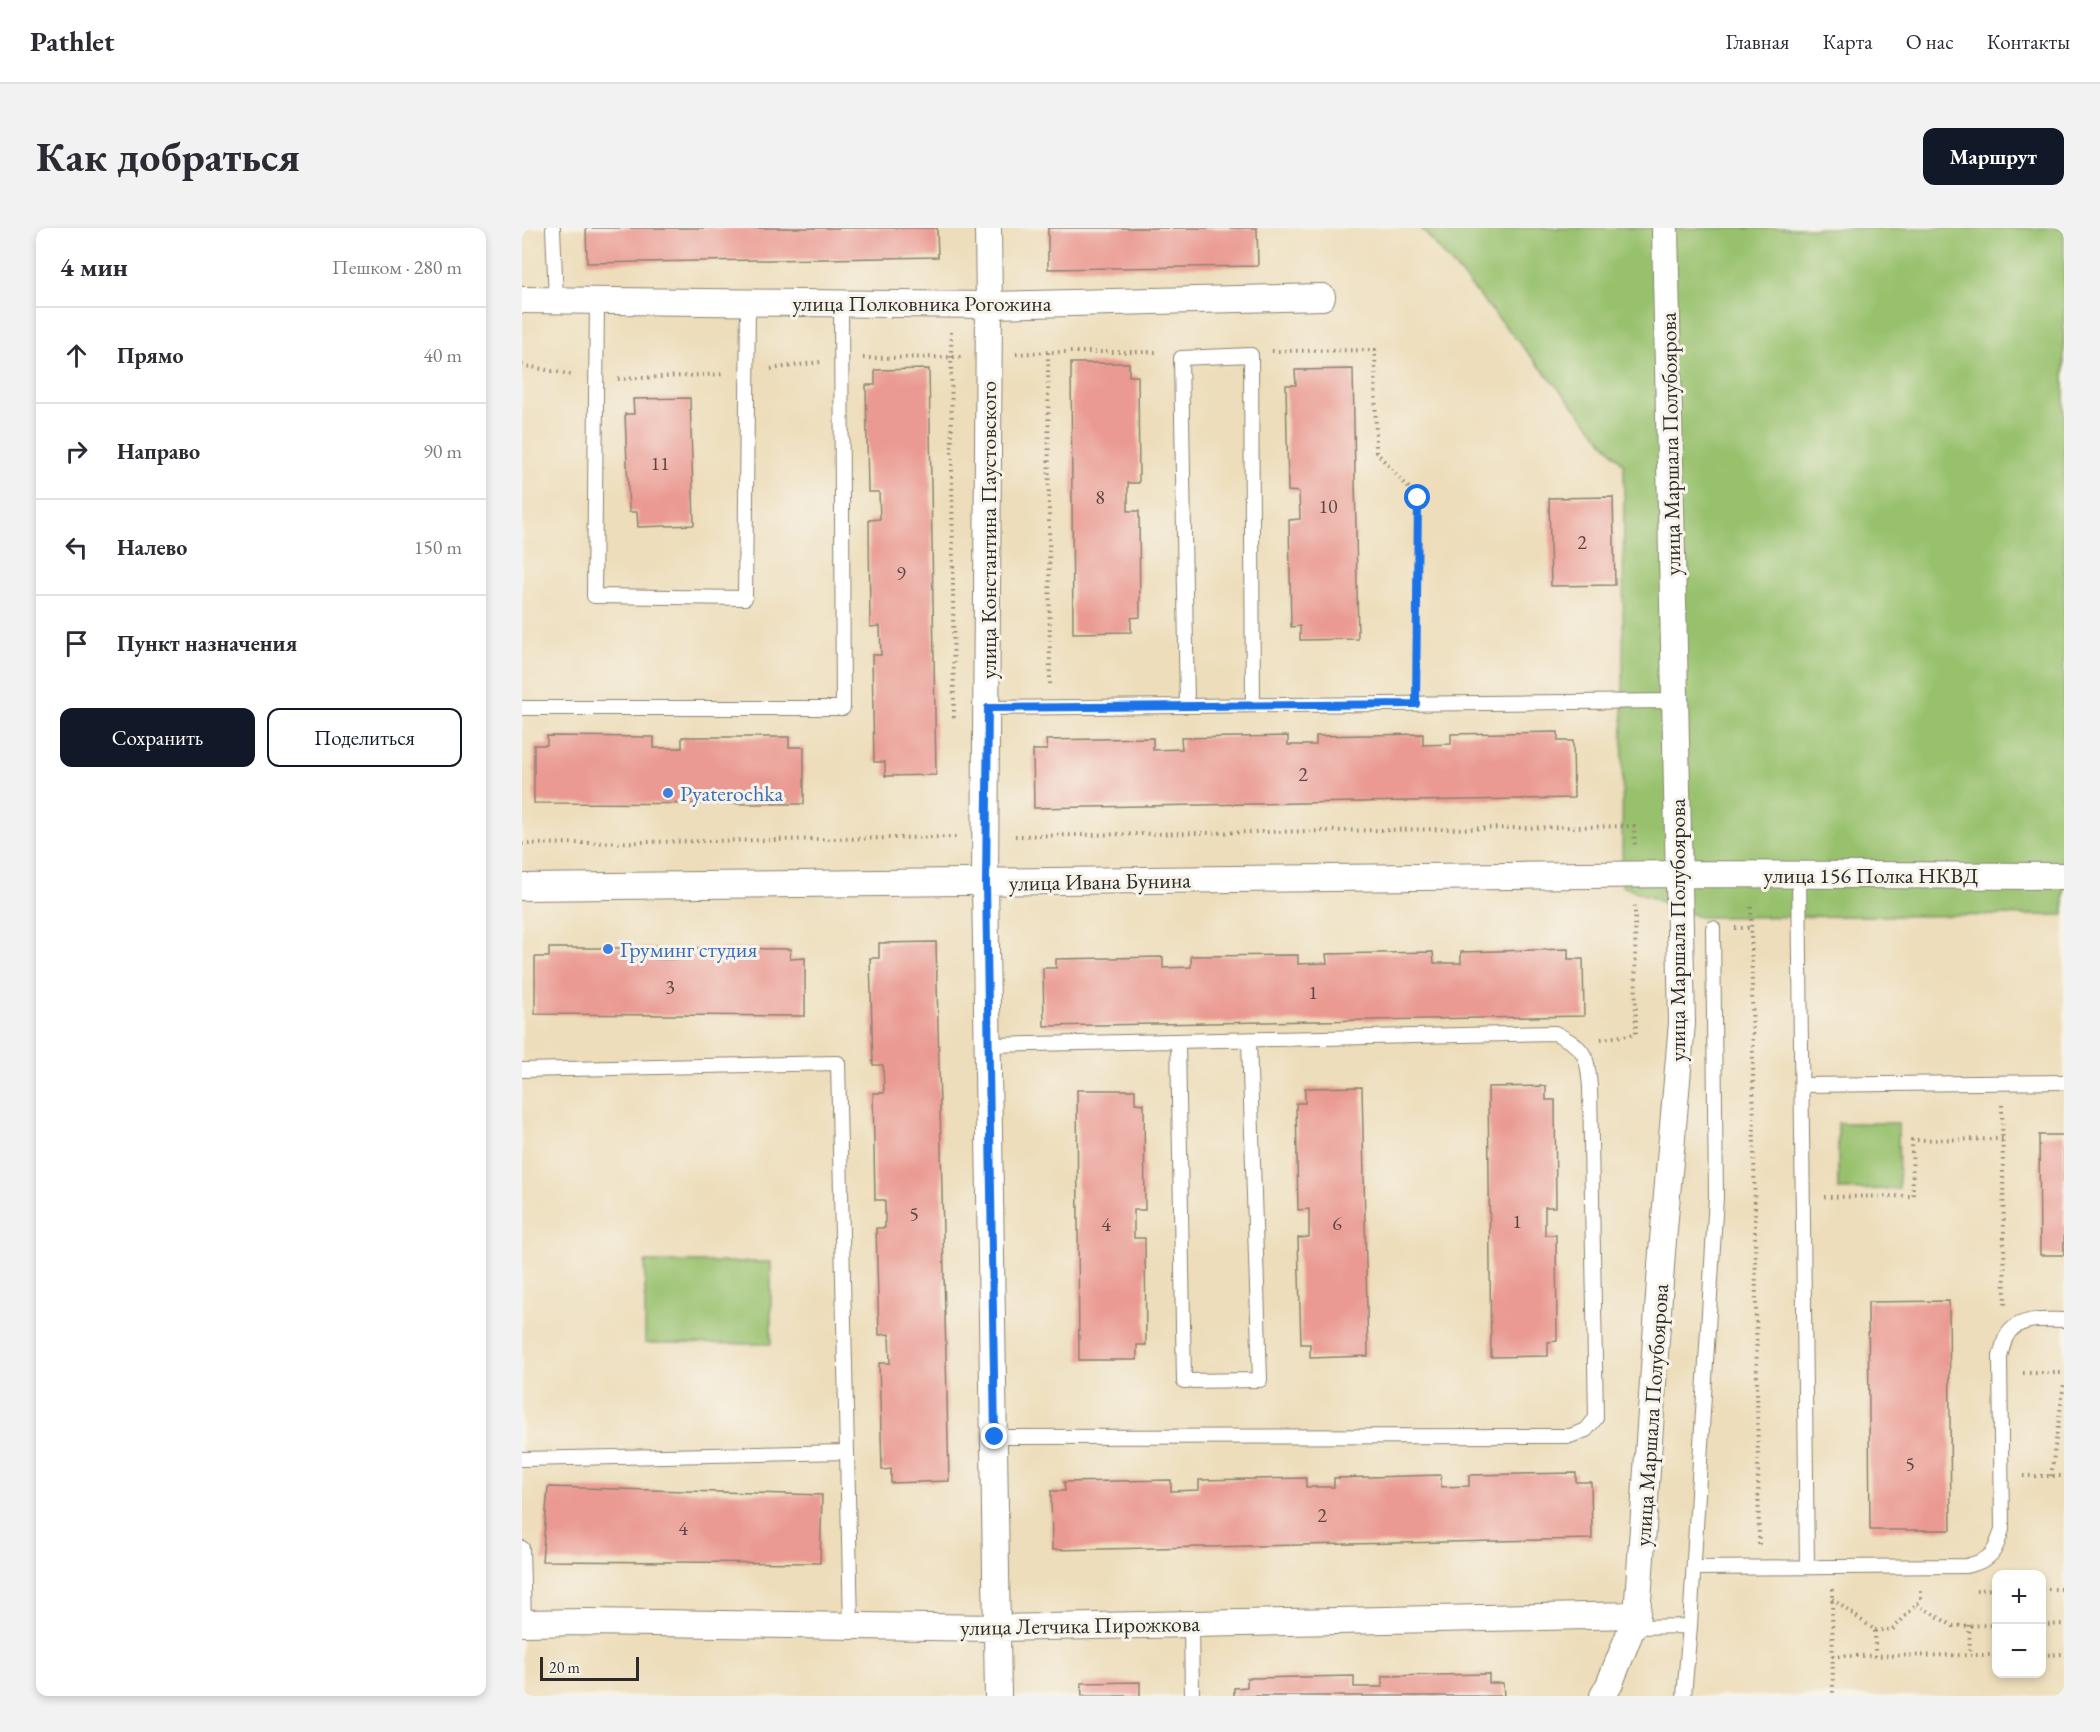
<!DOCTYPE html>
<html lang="ru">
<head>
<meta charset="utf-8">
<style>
	:root { --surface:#fff; --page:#f2f2f3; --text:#2b2b33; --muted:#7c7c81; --line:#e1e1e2; --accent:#111827 }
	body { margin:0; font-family:"EB Garamond",serif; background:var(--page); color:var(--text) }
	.controls { position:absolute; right:18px; bottom:18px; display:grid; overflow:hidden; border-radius:12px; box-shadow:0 3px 9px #0003 }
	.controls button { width:54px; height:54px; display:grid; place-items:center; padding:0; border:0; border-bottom:2px solid var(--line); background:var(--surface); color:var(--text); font:30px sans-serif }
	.scale { position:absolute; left:18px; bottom:15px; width:99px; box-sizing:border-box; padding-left:6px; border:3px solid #2b2b2b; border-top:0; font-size:16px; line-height:21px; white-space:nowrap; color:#2b2b2b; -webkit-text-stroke:4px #f7f3e8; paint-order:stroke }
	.stop { position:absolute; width:18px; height:18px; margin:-14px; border:4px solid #1a73e8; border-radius:50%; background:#fff }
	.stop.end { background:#1a73e8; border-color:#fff; box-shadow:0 2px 6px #0008 }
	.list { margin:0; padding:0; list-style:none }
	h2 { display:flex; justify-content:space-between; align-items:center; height:78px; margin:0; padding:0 24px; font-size:26px }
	h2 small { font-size:20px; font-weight:400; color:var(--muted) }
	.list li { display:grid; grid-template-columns:39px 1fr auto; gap:18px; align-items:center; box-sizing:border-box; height:96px; padding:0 24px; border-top:2px solid var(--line) }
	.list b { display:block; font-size:22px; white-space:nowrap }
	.list em { font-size:20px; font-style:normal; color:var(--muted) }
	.actions { display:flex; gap:12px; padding:18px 24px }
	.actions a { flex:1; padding:14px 0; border:2px solid var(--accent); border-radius:12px; text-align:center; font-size:21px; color:var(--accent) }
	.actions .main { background:var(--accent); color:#fff }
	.icon { flex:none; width:33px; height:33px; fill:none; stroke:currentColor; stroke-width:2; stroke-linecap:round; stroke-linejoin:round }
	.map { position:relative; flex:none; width:1542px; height:1468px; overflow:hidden; border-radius:12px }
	header { display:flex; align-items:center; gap:36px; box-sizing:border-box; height:84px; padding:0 30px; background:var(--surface); border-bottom:2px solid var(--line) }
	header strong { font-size:28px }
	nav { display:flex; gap:33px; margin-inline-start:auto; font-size:21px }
	.intro { display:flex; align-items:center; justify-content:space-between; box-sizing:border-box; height:144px; padding:0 36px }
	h1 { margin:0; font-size:42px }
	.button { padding:15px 27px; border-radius:12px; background:var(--accent); color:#fff; font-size:21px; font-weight:700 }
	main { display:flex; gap:36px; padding:0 36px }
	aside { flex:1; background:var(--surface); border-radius:12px; box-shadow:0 3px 9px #0003 }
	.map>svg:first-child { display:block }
</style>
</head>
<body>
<header>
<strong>Pathlet</strong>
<nav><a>Главная</a><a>Карта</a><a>О нас</a><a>Контакты</a></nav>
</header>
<div class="intro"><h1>Как добраться</h1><a class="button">Маршрут</a></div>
<main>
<aside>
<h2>4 мин<small>Пешком · 280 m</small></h2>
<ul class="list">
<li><svg class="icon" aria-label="ahead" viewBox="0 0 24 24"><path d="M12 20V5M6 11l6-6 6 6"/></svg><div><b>Прямо</b></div><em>40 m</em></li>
<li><svg class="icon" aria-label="right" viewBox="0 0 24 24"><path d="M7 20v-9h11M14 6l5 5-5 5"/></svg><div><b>Направо</b></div><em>90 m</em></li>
<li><svg class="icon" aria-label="left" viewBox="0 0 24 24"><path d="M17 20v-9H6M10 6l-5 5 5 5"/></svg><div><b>Налево</b></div><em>150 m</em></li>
<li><svg class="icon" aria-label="arrive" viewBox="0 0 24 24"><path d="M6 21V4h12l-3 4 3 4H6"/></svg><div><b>Пункт назначения</b></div></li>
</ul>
<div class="actions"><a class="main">Сохранить</a><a>Поделиться</a></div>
</aside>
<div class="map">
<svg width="1542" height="1468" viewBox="0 0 1542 1468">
	<rect width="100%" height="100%" fill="#f7f3e8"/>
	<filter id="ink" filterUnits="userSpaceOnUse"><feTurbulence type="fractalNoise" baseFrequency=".0167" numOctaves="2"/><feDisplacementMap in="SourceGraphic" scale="12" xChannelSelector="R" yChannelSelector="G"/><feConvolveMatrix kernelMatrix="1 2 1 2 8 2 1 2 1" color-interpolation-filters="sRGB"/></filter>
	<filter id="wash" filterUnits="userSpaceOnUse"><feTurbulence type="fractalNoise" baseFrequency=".008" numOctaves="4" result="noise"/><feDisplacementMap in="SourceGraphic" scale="24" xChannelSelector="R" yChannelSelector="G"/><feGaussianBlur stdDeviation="1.35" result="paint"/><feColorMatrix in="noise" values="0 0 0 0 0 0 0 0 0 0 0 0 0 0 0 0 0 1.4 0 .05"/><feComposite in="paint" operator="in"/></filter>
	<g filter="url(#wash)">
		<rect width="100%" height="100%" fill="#edddba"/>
		<path fill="#98c16d" stroke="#62764c" stroke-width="1.5" d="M899 0H1542V687L1177 689 1100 658 1102 237Z
			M1316 895H1376L1377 961 1316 962Z
			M123 1034H249V1116L123 1115Z"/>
		<g id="blocks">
			<path fill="#ea9a92" d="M64 0H415L416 29 65 35Z
				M526 0H735L736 38 526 41Z
				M549 135H607V148H616L617 255H606V283H617L618 389 609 390V404L551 405Z
				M407 141 414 547 363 548V534H352L350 427H359L358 398 348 399 347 292 358 291 357 264H346L344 157H353V142Z
				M831 141 836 411 778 412V398L769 399 767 292 778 291 777 264 766 263 764 157H774L773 142Z
				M168 170 172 297 116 299 115 284H107L103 186H112L111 171Z
				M1091 269 1093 357 1029 358 1027 270Z
				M1036 504V513H1051L1052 570 512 580 511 522H525L524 512 631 510V522L660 521 659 510 766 508V517H794V508L901 506V517L929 516V506Z
				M25 508 132 509V520H160V509H267V519H282V576L12 575V517H25Z
				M414 714 427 1253 369 1255V1241L360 1242 357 1135H368L367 1106 357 1107 354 1000H363V972H353L351 865H362L361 837H351L348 730H357V715Z
				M27 720H134V731H162V720L269 721 268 731 283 730V788L13 786V729H27Z
				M1046 721V731H1061L1062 788 522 798 521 740H534V731L641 729V740L669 739V728L776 727V736L805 735 804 726 911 724 912 735H939V724Z
				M1024 858V872H1033L1034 979H1023V1007H1034L1035 1113 1026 1114V1128L969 1129 966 859Z
				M840 859 846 1128 788 1130V1116H779L776 1010 787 1009V981L776 982 774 875H783V860Z
				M555 862H613V875L622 876 623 982H612V1010H623L624 1117H615V1132H557Z
				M1517 907H1542V1027H1518Z
				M1427 1073 1429 1302H1348L1346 1074Z
				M1054 1245V1254H1069L1070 1311 530 1322 529 1263H543L542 1254 649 1252V1263L677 1262V1252L784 1250V1259H812V1250L919 1247V1259L947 1258V1247Z
				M26 1259 300 1267 298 1335 20 1333Z
				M967 1446V1455H981L982 1468H712V1460L725 1459V1450L832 1448V1459H860V1448Z
				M618 1454V1468H560L559 1455Z"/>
		</g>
	</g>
	<g filter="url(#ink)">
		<use href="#blocks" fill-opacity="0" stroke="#8c8472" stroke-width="1.5"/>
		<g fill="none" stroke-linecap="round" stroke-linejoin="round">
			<defs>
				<path id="lane" d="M31 0 34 72
					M75 72 72 368 223 370 226 74
					M665 478 659 130 729 127 731 477
					M0 480H321L319 75
					M466 480 1153 473
					M1277 646 1285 1339
					M656 813 662 1153 738 1152 727 812
					M466 817 1033 805C1064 821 1065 826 1068 859L1074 1190 1064 1202 1048 1208 473 1209
					M0 842 316 835 329 1397
					M1280 857 1542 854
					M0 1231 325 1224
					M0 1320 2 1395
					M1173 1340 1444 1338C1470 1332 1473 1325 1480 1301L1478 1128C1480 1123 1481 1115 1484 1109 1495 1088 1522 1092 1542 1092
					M669 1396 670 1468
					M1168 1398 1194 969 1191 700
					M1111 1399 1168 1398 1162 1468"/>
				<path id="street" d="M466 0 467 77 463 655 476 1468
					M0 72 467 77 800 69
					M0 659 1157 646 1542 648
					M0 1395 65 1394 476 1400 1115 1387
					M1081 1468 1087 1457 1115 1387 1140 1024 1160 795 1143 0"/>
			</defs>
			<use href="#lane" stroke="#8c8472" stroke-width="16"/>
			<use href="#street" stroke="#8c8472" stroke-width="28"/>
			<path stroke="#8c8472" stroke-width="4" stroke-dasharray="1.5 4.5" stroke-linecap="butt" d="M429 104 432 493
				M750 123 853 122 854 224 896 270 894 454
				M494 126 526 124
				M341 130 439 129
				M0 137 50 147
				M249 141 298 134
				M96 151 203 146
				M528 456 526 124H638
				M493 608 1112 598 1113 619
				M0 616 434 609
				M1229 679 1237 1318
				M1213 700H1230
				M1079 811 1114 806 1113 675
				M1480 877 1483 1079
				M1302 969 1391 968 1390 912 1481 911
				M1501 1145H1542
				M1501 1248H1542
				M1529 1248 1542 1155
				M1310 1361 1311 1468
				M1520 1361H1542
				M1454 1362 1474 1361
				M1310 1371 1353 1402V1428
				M1395 1376 1431 1398 1474 1397
				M1447 1397 1448 1427
				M1520 1397 1542 1396
				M1353 1402H1370L1399 1372V1362
				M1520 1427 1542 1426
				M1310 1428 1474 1427"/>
			<use href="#lane" stroke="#fff" stroke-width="14"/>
			<use href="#street" stroke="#fff" stroke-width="26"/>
		</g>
	</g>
	<g fill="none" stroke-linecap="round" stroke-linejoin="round" filter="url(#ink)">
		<path stroke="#1a73e8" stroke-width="8" d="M473 1209 464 655 466 480 894 476 896 270"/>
	</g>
	<g fill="#3f7fe0" stroke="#f7f3e8" stroke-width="2">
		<circle cx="146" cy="565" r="6"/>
		<circle cx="86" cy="721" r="6"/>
	</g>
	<g text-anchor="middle" stroke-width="6" stroke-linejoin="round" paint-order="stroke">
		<g font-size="20" fill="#5b4745">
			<text x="138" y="242">11</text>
			<text x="578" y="276">8</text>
			<text x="806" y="285">10</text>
			<text x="1060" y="321">2</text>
			<text x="379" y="352">9</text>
			<text x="781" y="553">2</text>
			<text x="148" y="766">3</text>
			<text x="791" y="771">1</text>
			<text x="392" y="993">5</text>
			<text x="995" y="1000">1</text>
			<text x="815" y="1002">6</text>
			<text x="584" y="1003">4</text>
			<text x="1388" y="1243">5</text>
			<text x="800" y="1294">2</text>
			<text x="161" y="1307">4</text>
		</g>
		<g font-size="22" fill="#2b2b2b" stroke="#f7f3e8">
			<text x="400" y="83">улица Полковника Рогожина</text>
			<text transform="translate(1148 216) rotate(-91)" y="8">улица Маршала Полубоярова</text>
			<text transform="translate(466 302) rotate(-90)" y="8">улица Константина Паустовского</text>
			<text x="1349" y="655">улица 156 Полка НКВД</text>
			<text transform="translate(578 653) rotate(-1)" y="8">улица Ивана Бунина</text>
			<text transform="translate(1155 702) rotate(-90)" y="8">улица Маршала Полубоярова</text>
			<text transform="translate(1129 1187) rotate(-86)" y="8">улица Маршала Полубоярова</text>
			<text transform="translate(558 1397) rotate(-1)" y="8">улица Летчика Пирожкова</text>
		</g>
		<g font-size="22" fill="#366cbe" stroke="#f7f3e8" text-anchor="start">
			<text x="158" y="573">Pyaterochka</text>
			<text x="98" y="729">Груминг студия</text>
		</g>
	</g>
</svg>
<div class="controls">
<button>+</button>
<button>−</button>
</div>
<div class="scale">20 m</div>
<div class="stop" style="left:896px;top:270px"></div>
<div class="stop end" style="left:473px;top:1209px"></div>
</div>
</main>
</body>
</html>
